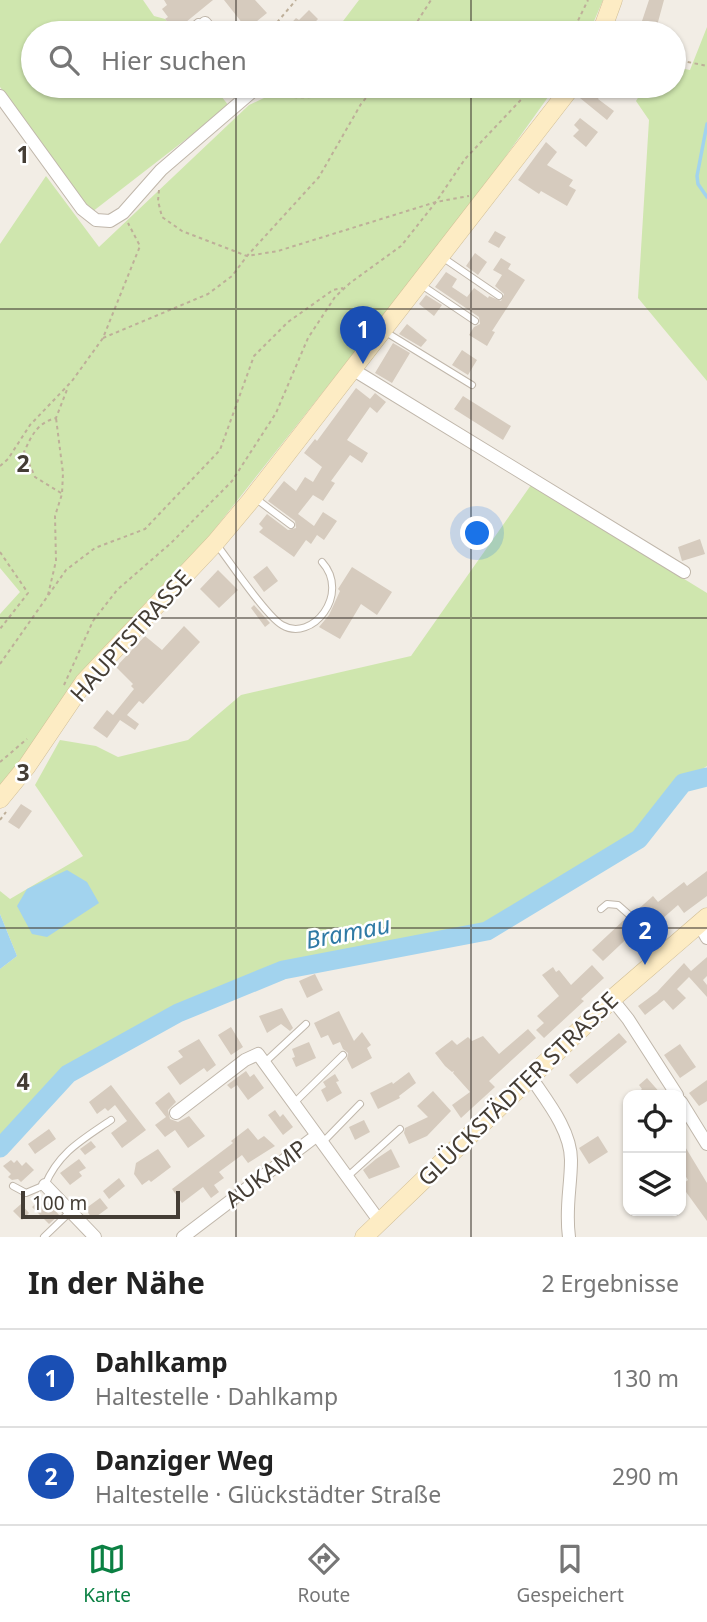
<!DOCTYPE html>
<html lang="de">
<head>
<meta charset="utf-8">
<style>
	:root { --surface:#fff; --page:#f6f6f6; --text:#222; --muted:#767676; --line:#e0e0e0; --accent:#0b8043 }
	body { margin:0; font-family:"Noto Sans",sans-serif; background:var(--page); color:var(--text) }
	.controls { position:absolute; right:21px; bottom:21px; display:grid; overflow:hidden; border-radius:14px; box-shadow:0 2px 5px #0004 }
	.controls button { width:63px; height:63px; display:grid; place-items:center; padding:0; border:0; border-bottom:2px solid var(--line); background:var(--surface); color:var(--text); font:35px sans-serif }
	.scale { position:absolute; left:21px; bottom:18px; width:159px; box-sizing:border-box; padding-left:7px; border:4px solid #443d35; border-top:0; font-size:19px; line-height:24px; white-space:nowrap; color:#443d35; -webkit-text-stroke:5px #fff; paint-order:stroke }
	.you { position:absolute; left:478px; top:534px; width:24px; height:24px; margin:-18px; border:5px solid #fff; border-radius:50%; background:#1a73e8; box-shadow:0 0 0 10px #1a73e833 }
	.badge { display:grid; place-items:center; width:46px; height:46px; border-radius:50%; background:var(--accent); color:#fff; font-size:23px; font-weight:700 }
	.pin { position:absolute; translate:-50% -58px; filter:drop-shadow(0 2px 4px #0008) }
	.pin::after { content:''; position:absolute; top:37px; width:24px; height:21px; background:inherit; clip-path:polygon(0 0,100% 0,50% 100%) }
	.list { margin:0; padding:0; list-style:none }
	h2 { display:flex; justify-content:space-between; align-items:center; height:91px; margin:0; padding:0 28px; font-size:30px }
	h2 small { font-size:23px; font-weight:400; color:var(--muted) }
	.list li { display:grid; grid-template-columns:46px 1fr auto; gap:21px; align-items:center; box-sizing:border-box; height:98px; padding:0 28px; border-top:2px solid var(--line) }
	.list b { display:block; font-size:26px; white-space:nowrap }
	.list p { margin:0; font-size:23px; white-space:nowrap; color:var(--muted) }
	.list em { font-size:23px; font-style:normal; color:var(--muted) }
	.icon { flex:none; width:38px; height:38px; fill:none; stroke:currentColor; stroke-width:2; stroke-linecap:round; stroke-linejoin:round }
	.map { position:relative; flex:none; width:707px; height:1237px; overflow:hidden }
	.search { position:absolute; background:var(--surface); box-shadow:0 2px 5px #0004; left:21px; right:21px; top:21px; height:77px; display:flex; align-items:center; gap:18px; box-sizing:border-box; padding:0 24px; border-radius:38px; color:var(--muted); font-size:26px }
	.sheet { height:287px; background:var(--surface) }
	nav { display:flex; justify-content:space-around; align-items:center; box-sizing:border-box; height:98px; border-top:2px solid var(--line); background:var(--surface); font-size:19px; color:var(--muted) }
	nav a { display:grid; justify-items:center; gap:4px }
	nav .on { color:var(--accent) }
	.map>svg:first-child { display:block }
</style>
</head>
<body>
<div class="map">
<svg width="707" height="1237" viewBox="0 0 707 1237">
	<rect width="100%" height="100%" fill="#f2ede5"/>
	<path fill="#cfe6ae" d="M0 0H143L154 16 165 19 175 31 177 30 178 33H33V86H213L229 106 92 212 0 87Z
		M359 0H603L589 33H334Z
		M707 27V381L638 298 649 120 636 101 645 86H674V67L690 70Z
		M289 86H556L473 202 195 554 78 676 20 761 0 785V614L20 592 0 568V244L46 176 99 247 249 105Z
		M531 485 707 593V766L682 782 637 838 485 930 283 966 178 1009 66 1072 0 1144V969L17 956 0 914V891L10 899 83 856 35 785 60 740 96 746 118 757 188 740 241 695 411 656Z"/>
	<path fill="#a2d3ee" d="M67 870 87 882 99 903 47 937 32 934 17 906 27 889Z
		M0 914 17 956 0 969Z"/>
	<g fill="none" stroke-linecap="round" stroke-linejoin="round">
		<path stroke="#a2d3ee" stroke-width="3.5" d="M707 124 697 176 698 184 707 197"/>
		<path stroke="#a2d3ee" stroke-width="19" d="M0 1148 68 1074 178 1013 283 970 487 931 639 839 683 783 707 777"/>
	</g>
	<path fill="#d6cbbe" d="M164 0H213L175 31 165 19 168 17 162 9 167 5Z
		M224 0H255L267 13 247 29Z
		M649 0H664L655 33H638Z
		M309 10 318 19 305 33H282L296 18 299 20Z
		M590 86H606L598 99 614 111 607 120 580 98Z
		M580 118 598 132 586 147 573 136 579 130 574 125Z
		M546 142 557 152 547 165 573 180 569 186 576 190 567 206 541 191 539 194 518 180Z
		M495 231 506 237 499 248 488 242Z
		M475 253 487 262 478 275 466 266Z
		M501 258 511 264 508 269 525 280 492 331 495 332 487 346 469 335 474 327 480 324 479 317 435 287 446 272 457 279 452 287 467 297 474 288 488 298 489 296 501 301 504 294 495 286 502 275 493 270Z
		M426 295 442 305 434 316 419 304Z
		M407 324 427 340 421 347 399 334Z
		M393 343 410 353 392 383 375 373Z
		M462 350 477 360 468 375 452 365Z
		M356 388 370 399 375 393 386 402 377 413 370 407 347 440 368 453 362 463 350 455 331 481 335 483 323 501 313 495 298 514 314 526 323 512 337 521 324 540 317 535 311 544 306 540 294 557 259 532 263 528 259 524 267 514 288 530 296 528 295 521 268 501 284 481 296 491 305 477 313 482 322 467 304 453 315 439 317 441Z
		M463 396 511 426 503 440 454 409Z
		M700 539 705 554 682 561 678 547Z
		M267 566 278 581 264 592 253 577Z
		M352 567 392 592 377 615 361 604 340 639 319 627 329 615 340 591 338 589Z
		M218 570 238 590 219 608 200 589Z
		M254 605 270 623 265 627 251 608Z
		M184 626 200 642 143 704 139 701 127 715 139 724 135 730 120 720 107 738 93 728 107 710 113 715 134 689 131 686 133 684 116 667 145 636 162 650Z
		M21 804 32 811 19 829 8 822Z
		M707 871V896L684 913 678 905 662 919 665 923 656 931 635 912 653 896 658 902 684 882 687 886Z
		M625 919 637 929 603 961 592 950Z
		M707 957V976L703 980 707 985V997L689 977 677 989 686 998 673 1010 664 1000 645 1015 638 1006 657 992 684 963 691 971Z
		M592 965 604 978 581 999 584 1001 544 1038 536 1030 544 1023 537 1016 559 996 542 975 553 967 556 972 559 970 571 985Z
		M315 974 323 990 307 998 299 981Z
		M282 1008 293 1028 290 1031 281 1024 267 1033 259 1016Z
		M339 1011 354 1041 362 1032 371 1045 367 1048 372 1058 352 1069 347 1059 348 1053 343 1049 340 1042 333 1045 328 1035 321 1038 314 1023Z
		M231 1027 243 1047 231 1055 218 1035Z
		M528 1029 536 1038 489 1081 495 1087 461 1118 452 1105 470 1092 453 1073 454 1071 452 1072 445 1066 435 1053 452 1040 457 1045 468 1037 472 1041 483 1036 499 1054Z
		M619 1033 627 1042 577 1084 569 1075Z
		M199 1039 216 1065 207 1072 204 1068 180 1085 167 1067 183 1057 178 1051Z
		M309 1042 316 1058 296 1067 292 1058 295 1057 292 1049Z
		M680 1044 696 1067 680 1078 664 1055Z
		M246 1071 250 1077 254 1074 264 1088 248 1100 237 1085 231 1089 227 1085Z
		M409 1072 416 1083 399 1096 400 1098 378 1109 370 1093 392 1082 393 1084Z
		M335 1074 339 1081 336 1082 342 1093 327 1102 321 1090 326 1087 323 1082Z
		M647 1078 662 1095H635L642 1089 639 1085Z
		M707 1080V1101L699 1106 689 1093Z
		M111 1085 146 1130 122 1148 111 1133 127 1121 115 1105 108 1111 105 1108 97 1114 89 1102Z
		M433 1091 451 1111 427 1136 409 1144 404 1133 405 1128 428 1117 417 1106Z
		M169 1092 176 1102 168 1110 170 1119 178 1122 189 1116 205 1136 188 1148 175 1130 165 1137 155 1125 166 1117 155 1103Z
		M275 1110 280 1117 283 1114 293 1127 283 1135 268 1115Z
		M364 1120 370 1132 355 1140 349 1127Z
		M248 1128 258 1140 264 1136 275 1146 248 1163 242 1155 219 1172 224 1178 214 1185 219 1192 211 1198 203 1187 182 1203 172 1189 233 1143 231 1141Z
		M49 1129 56 1139 35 1154 28 1144Z
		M598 1136 608 1152 589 1164 579 1148Z
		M681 1140 707 1183V1221L681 1185 688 1180 681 1169Z
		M91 1141 96 1147 85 1155 80 1149Z
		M158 1149 171 1167 151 1182 149 1180 142 1185 134 1174 136 1163Z
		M391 1149 400 1167 369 1179 363 1170 376 1159Z
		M79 1159 86 1168 79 1172 82 1176 70 1185 60 1173Z
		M11 1160 14 1163 17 1160 22 1166 26 1162 34 1170 21 1182 18 1179 12 1180 8 1177 11 1174 3 1166Z
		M119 1178 125 1186 109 1199 103 1191Z
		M43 1197 59 1215 49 1224 32 1207Z
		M100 1198 108 1208 93 1219 85 1209Z
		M21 1204 29 1213 22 1220 13 1211Z"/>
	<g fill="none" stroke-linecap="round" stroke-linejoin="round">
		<defs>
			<path id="lane" d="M185 33 198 22 205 23
				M442 257 499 296
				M420 284 475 321
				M384 331 472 385
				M255 498 291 525
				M217 545C230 562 266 616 282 625 312 643 351 594 322 562
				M601 909 607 904 618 905 667 948
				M264 1063 306 1024
				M294 1103 343 1055
				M322 1143 360 1104
				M347 1177 400 1129
				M13 1186 26 1193 45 1185C59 1152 82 1140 111 1120
				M44 1237 70 1212"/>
			<path id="street" d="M205 23 213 33
				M0 96 82 209 96 220 110 221 123 213 161 170 254 90 252 86
				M352 369 684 572
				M699 924 707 938
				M612 999 628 1019 677 1095
				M530 1076C546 1100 571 1130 571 1160 571 1187 565 1208 569 1237
				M681 1102 707 1144
				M176 1113 245 1060 258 1054 380 1222
				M45 1185 95 1237
				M183 1237 316 1136"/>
			<path id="secondary" d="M601 33 613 0
				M0 799 27 766 84 682 215 543 251 500 572 86
				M364 1237 612 999 707 917"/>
		</defs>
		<use href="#lane" stroke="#c0b7ab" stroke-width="8"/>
		<use href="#street" stroke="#c0b7ab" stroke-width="14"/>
		<use href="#secondary" stroke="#d1be96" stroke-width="19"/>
		<path stroke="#beaf99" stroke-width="2" stroke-dasharray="3.5 3.5" stroke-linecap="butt" d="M268 33 296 0
			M410 33 431 0
			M572 33 588 0
			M674 59 707 66
			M266 93C294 100 330 99 356 86
			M159 190 158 201 162 217 182 231 247 256 278 251 436 202 469 196
			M103 338 208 294 232 276 247 256 319 177 361 104 376 86
			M0 466 8 459 30 425 72 381 103 338 140 246 128 223
			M61 493 35 477 24 452C32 435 37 423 56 418L68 387
			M0 552 28 593 0 629
			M48 595 56 561 55 516 62 494 63 473 56 418
			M0 664 66 570 95 548 145 529 220 450 254 356 288 322 333 290 343 288
			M64 685 93 621 117 590 171 543 232 481 276 413 308 338 335 297 350 283 401 246 436 202 465 159 534 86
			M0 762 27 739
			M0 820 6 812"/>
		<use href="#lane" stroke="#fff" stroke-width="6"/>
		<use href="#street" stroke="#fff" stroke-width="12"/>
		<use href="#secondary" stroke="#fdecc4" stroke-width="18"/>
	</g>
	<path fill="none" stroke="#443d35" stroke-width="2" stroke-opacity="0.55" d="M236 0V33M471 0V33M236 86V1237M471 86V1237M0 309H707M0 618H707M0 928H707"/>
	<g text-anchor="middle" stroke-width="5" stroke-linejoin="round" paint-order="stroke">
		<g font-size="23" fill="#443d35" stroke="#fff">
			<text transform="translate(131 636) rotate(-48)" y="8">HAUPTSTRASSE</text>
			<text transform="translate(518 1089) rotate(-44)" y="8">GLÜCKSTÄDTER STRASSE</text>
			<text transform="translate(266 1174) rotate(-37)" y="8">AUKAMP</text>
		</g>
		<g font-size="24" font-style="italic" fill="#2f7aa5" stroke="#fff">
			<text transform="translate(348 933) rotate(-11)" y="8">Bramau</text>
		</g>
	</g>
	<g font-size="23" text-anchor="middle" font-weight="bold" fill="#443d35" stroke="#fff" stroke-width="5" stroke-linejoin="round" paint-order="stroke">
		<text x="23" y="163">1</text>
		<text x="23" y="472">2</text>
		<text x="23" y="781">3</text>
		<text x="23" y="1090">4</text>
	</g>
</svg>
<div class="controls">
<button><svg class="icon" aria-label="locate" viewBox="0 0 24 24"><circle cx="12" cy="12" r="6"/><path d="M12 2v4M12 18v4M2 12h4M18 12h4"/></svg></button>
<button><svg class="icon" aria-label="layers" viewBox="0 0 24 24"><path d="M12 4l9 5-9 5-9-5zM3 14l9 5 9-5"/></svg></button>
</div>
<div class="scale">100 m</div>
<div class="you"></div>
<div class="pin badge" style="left:363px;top:364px;background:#1a4fb4">1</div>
<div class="pin badge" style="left:645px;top:965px;background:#1a4fb4">2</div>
<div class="search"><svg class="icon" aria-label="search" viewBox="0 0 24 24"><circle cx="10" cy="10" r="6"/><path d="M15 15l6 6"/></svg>Hier suchen</div>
</div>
<section class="sheet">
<h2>In der Nähe<small>2 Ergebnisse</small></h2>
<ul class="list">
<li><span class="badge" style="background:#1a4fb4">1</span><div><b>Dahlkamp</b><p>Haltestelle · Dahlkamp</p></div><em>130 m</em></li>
<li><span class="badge" style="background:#1a4fb4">2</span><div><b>Danziger Weg</b><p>Haltestelle · Glückstädter Straße</p></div><em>290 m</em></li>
</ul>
</section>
<nav>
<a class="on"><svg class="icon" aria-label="map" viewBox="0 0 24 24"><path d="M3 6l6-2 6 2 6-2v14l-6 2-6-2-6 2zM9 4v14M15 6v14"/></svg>Karte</a>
<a><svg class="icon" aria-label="directions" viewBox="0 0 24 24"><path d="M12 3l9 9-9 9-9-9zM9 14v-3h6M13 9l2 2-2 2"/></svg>Route</a>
<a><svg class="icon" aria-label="saved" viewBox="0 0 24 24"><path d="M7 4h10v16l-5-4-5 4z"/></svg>Gespeichert</a>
</nav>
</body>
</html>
